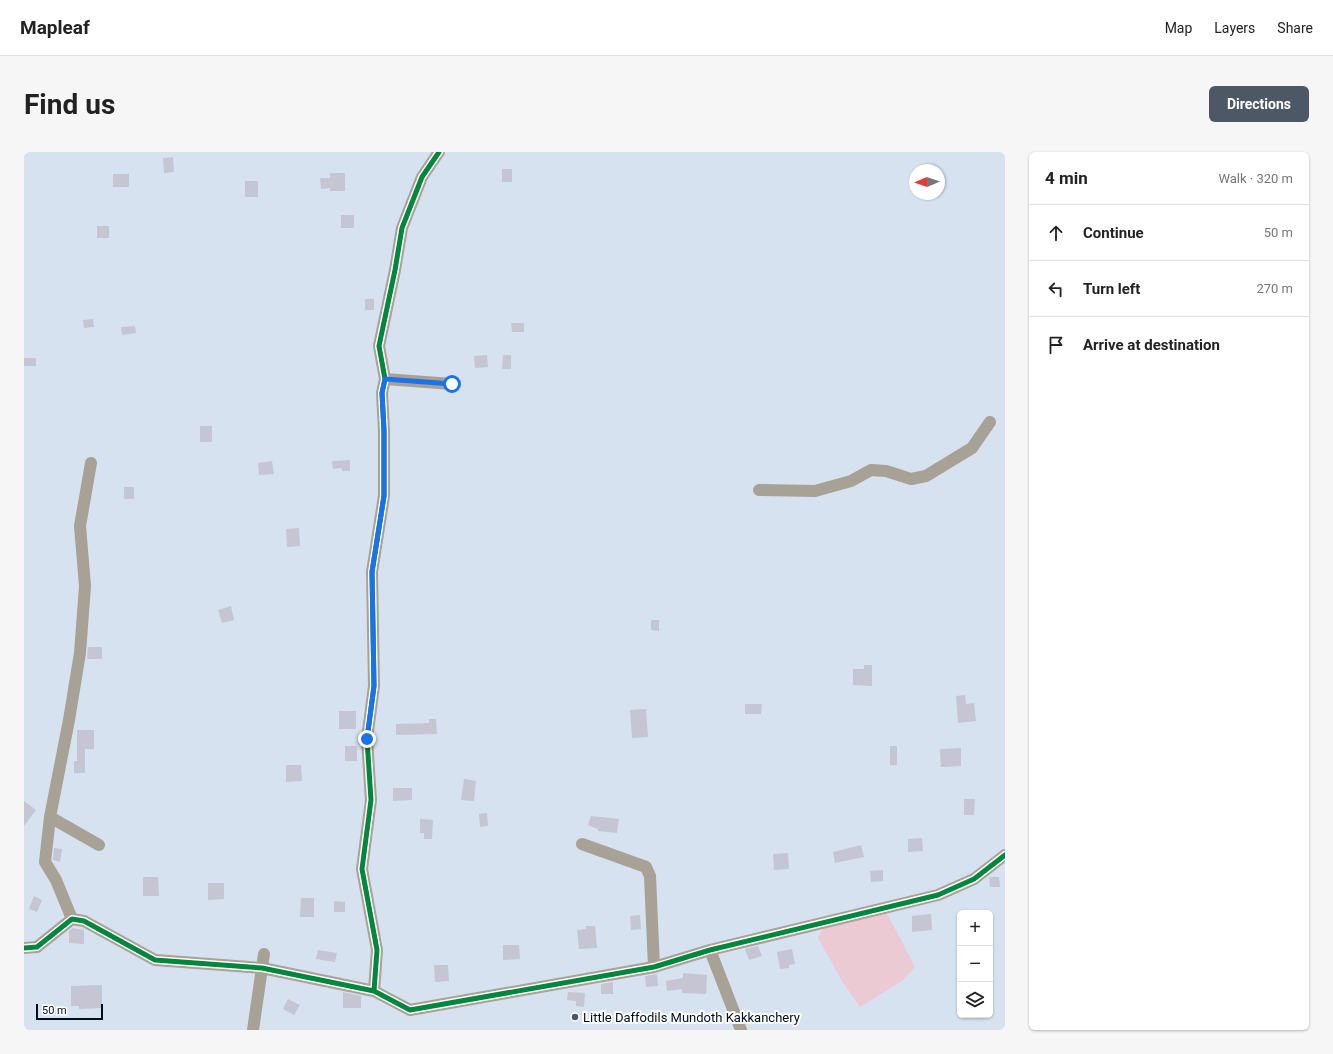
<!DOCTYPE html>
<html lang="en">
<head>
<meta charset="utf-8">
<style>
	:root { --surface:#fff; --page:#f6f6f6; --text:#222; --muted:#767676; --line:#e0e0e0; --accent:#4d5866 }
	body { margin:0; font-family:Roboto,sans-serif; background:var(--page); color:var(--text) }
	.controls { position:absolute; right:12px; bottom:12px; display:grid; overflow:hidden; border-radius:6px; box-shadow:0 1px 3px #0004 }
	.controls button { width:36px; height:36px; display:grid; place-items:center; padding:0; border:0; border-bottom:1px solid var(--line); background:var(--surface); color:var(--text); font:20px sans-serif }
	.compass { position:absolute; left:885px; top:12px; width:36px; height:36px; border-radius:50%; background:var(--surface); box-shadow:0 1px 3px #0004; rotate:268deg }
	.scale { position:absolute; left:12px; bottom:10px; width:67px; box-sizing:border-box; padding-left:4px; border:2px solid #030d1b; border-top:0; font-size:11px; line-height:14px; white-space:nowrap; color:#030d1b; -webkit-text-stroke:3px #fff; paint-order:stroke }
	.stop { position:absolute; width:12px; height:12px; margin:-9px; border:3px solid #1a73e8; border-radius:50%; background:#fff }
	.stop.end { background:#1a73e8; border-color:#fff; box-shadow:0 1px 4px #0008 }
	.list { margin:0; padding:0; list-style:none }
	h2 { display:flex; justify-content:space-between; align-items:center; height:52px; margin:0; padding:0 16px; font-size:17px }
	h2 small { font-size:13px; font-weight:400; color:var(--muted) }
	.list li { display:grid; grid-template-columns:26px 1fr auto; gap:12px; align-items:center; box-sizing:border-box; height:56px; padding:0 16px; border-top:1px solid var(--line) }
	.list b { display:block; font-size:15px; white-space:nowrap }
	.list em { font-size:13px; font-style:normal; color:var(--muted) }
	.icon { flex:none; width:22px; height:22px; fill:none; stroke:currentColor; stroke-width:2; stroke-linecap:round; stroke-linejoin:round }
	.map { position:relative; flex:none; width:981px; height:878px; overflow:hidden; border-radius:6px }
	header { display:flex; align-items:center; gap:24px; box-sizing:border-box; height:56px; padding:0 20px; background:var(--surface); border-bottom:1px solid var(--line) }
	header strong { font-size:19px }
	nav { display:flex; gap:22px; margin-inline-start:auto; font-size:14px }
	.intro { display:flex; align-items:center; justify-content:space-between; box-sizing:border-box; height:96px; padding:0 24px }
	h1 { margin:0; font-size:28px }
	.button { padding:10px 18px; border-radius:6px; background:var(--accent); color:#fff; font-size:14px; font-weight:700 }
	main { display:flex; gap:24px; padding:0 24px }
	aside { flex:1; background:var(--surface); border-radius:6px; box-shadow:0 1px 3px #0004 }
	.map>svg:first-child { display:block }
</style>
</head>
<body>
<header>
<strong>Mapleaf</strong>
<nav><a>Map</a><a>Layers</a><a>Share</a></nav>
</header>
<div class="intro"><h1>Find us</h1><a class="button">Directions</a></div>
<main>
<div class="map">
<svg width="981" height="878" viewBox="0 0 981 878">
	<rect width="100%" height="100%" fill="#d6e2f0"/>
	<path fill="#ebcad3" d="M861 759C872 777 881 796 891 815L878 829 836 855 818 829 794 786 802 772Z"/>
	<path fill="#c5c5d4" d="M149 5 150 20 140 21 139 6Z
		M478 17H488V30H478Z
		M306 21H321V39H306V36L297 37 296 26H306Z
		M89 22H105V35H89Z
		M221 29H234V45H221Z
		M317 63H330V76H317Z
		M73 74H85V86H73Z
		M341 147H350V158H341Z
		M69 167 70 175 60 176 59 168Z
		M487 171H500V180H488Z
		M111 174 112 181 98 183 97 175Z
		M463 203 464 215 451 216 450 204Z
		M479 203H487V217H478Z
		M0 206H12V214H0Z
		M176 274H188V290H176Z
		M326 308V319H318V316L309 317 308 309Z
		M248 309 250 322 235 323 234 311Z
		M100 335H110V347H100Z
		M275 376 276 394 263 395 262 377Z
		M207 454 210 468 198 471 194 458Z
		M627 468H635V479L627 478Z
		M64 495H78V507H63Z
		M840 513H848V534L829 533V517H840Z
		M941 543 942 552 950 551 952 569 934 571 932 544Z
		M721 552H738L737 562H721Z
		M622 557 624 585 608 586 606 558Z
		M315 559H332V577H315Z
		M405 567H412L413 582 372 583V572L405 571Z
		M53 578H70V597H61V621H50V609H53Z
		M321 594H333V609H321Z
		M866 594H873V613H866Z
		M937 596V614L917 615 916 597Z
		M262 613H277L278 629 262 630Z
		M440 627 452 629 450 649 437 648Z
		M369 636H388V648L369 649Z
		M940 647H951L950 663H940Z
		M0 649 12 658 0 674Z
		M463 661 464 674 456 675 455 662Z
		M567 664 595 667 593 681 574 679V677L564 673Z
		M396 667 409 668 408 687H400V681H396Z
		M898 686 899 699 884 700V687Z
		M837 693 840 705 811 711 809 700Z
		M30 696 38 697 36 710 29 708Z
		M764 701 765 717 750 718 749 702Z
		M859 718V729L847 730 846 719Z
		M119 725H134L135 744H119Z
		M965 725H975L976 735H966Z
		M184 731H200V747L184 748Z
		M10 744 18 748 13 760 5 757Z
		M277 746H290V765H276Z
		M310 749 321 750V760H310Z
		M907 762 908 778 888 780V764Z
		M616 763 617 777 607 778 606 764Z
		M562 774H571L573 796 555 797 553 778 562 777Z
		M49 776 60 778V792L45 791V779Z
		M479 793H495L496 807 479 808Z
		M734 794 738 804 725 808 721 797Z
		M768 797 771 812 765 813V816L756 817 753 800Z
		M294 798 313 801 311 810 292 807Z
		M410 813H424L425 829 411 830Z
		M659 821 683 823 682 842 658 841V837L643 839 642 829 659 826Z
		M633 822 634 834 622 835 621 824Z
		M589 830V842H577V832Z
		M78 833V856L55 857V854H47V834Z
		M319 840 337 844V856H319Z
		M544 840 561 841 560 855 552 854V849L543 848Z
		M264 847 276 853 270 863 259 857Z"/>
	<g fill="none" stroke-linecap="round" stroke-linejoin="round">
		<path stroke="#a8a195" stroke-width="12" d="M361 227 428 232
			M735 338 791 339 827 329 847 318 862 319 887 327 902 324 948 296 966 270
			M26 665 75 693
			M558 692 622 715 626 724 630 815
			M48 767 32 728 21 710 26 665 45 568 56 501 61 434 56 374 67 311
			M0 796 13 795 48 767 60 769 131 808 238 816 350 839 386 858 630 815 686 798 914 743 950 727 981 703
			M686 798 717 878
			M350 839 353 798 338 717 347 648 343 587 350 534 348 420 360 344V279L358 241 361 227 355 194 371 118 378 76 398 25 415 0
			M229 878 240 802"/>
		<defs>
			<path id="cycleway" d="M0 796 13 795 48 767 60 769 131 808 238 816 350 839 386 858 630 815 686 798 914 743 950 727 981 703
				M350 839 353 798 338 717 347 648 343 587 350 534 348 420 360 344V279L358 241 361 227 355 194 371 118 378 76 398 25 415 0"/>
		</defs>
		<use href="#cycleway" stroke="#fff" stroke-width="8"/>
		<use href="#cycleway" stroke="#00873e" stroke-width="5"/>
	</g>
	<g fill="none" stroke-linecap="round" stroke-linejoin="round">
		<path stroke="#1a73e8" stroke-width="5" d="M343 587 350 534 348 420 360 344V278L358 241 361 227 428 232"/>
	</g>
	<circle fill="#4d5866" stroke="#fff" stroke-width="1.5" cx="551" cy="865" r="4"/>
	<g text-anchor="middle" stroke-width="4" stroke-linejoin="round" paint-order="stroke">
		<g font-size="13" fill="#030d1b" stroke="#fff" text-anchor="start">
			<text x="559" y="870">Little Daffodils Mundoth Kakkanchery</text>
		</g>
	</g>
</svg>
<div class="controls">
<button>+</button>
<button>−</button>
<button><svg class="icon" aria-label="layers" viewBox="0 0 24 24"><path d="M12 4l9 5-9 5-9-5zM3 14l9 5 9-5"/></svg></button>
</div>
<svg class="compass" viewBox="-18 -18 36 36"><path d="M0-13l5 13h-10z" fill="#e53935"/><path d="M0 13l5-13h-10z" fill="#767676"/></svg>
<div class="scale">50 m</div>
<div class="stop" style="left:428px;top:232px"></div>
<div class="stop end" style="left:343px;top:587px"></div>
</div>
<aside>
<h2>4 min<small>Walk · 320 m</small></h2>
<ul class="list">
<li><svg class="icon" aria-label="ahead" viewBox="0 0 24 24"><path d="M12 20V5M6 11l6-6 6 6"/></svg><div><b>Continue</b></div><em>50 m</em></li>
<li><svg class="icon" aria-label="left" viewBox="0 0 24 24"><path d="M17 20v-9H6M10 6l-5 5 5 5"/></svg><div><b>Turn left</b></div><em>270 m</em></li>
<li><svg class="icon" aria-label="arrive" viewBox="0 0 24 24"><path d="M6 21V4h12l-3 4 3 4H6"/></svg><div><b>Arrive at destination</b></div></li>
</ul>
</aside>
</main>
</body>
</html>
